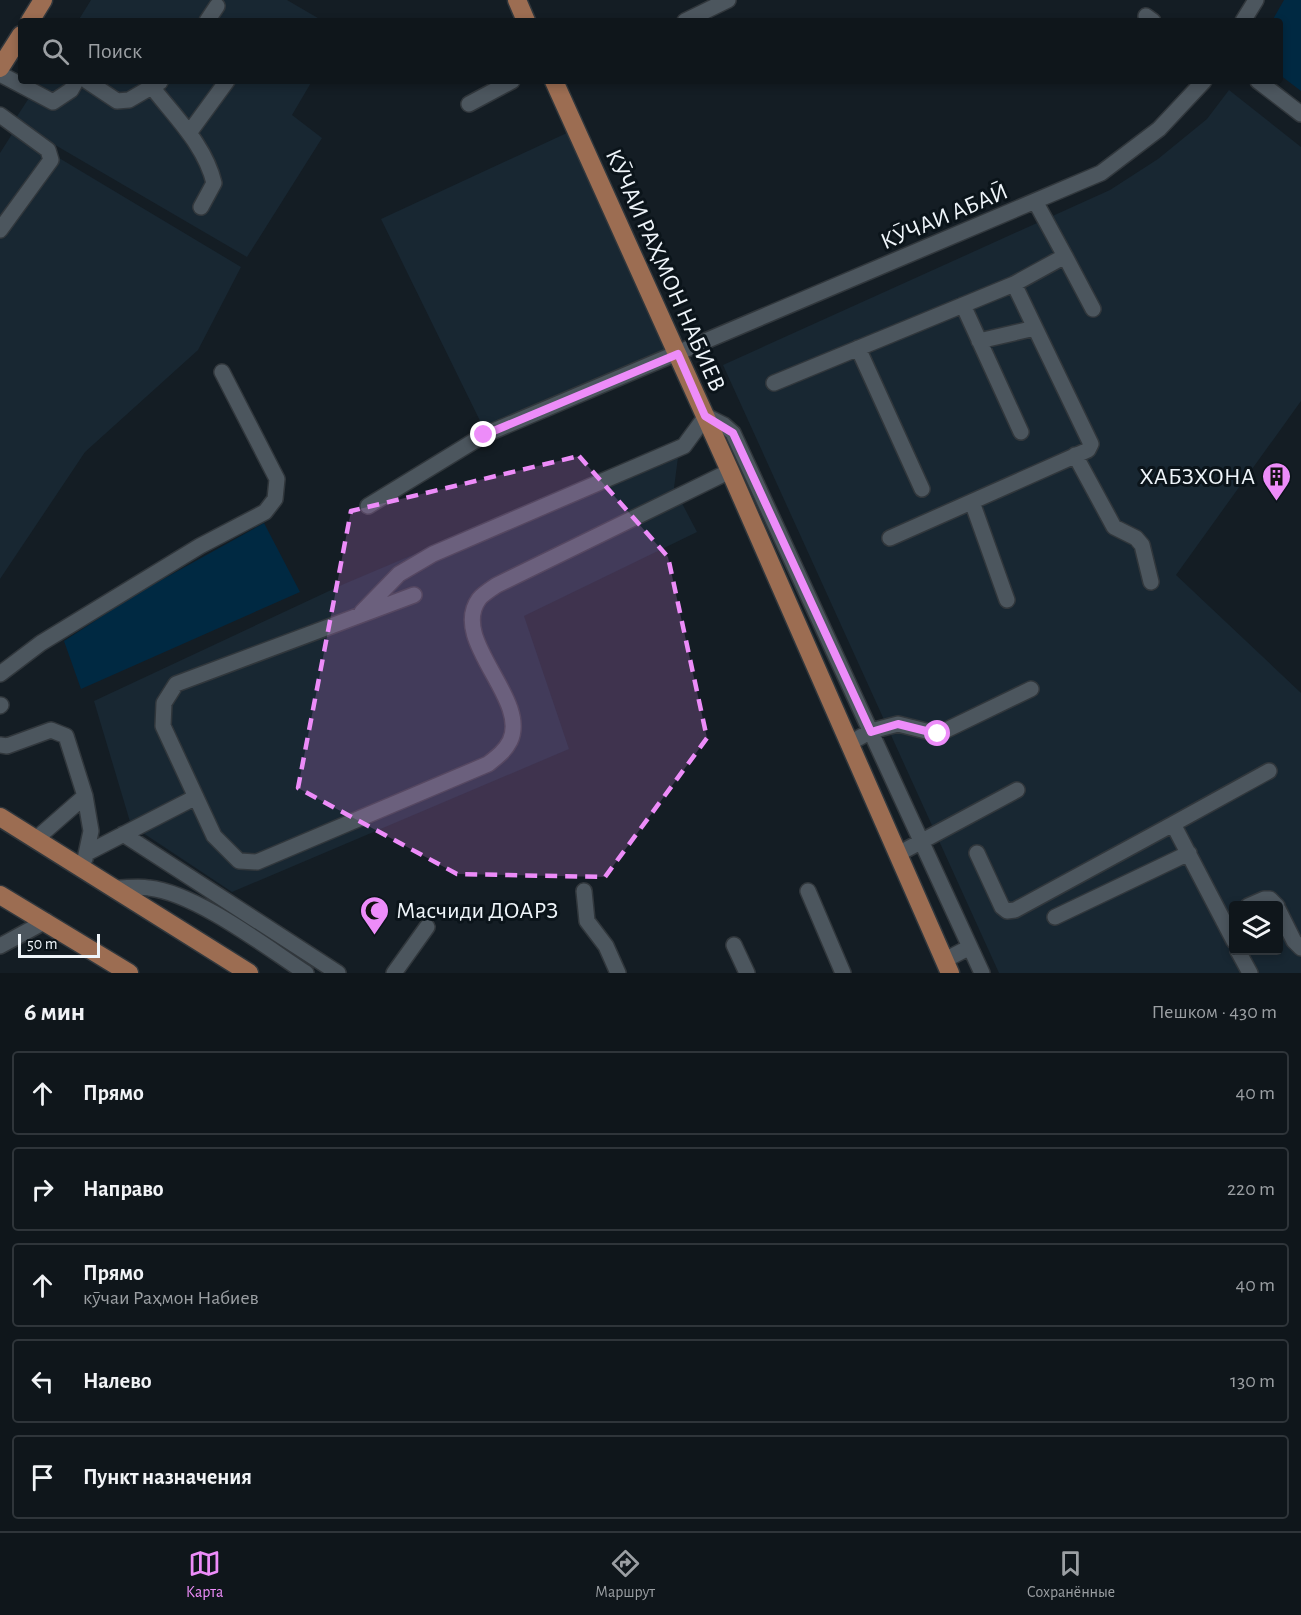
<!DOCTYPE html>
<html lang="ru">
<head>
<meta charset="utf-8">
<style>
	:root { --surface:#0f161b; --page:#1d2328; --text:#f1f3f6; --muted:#9b9fa3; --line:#2f353a; --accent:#ed8cf9 }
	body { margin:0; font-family:"Alegreya Sans",sans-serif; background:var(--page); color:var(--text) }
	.controls { position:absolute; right:18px; bottom:18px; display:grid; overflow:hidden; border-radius:6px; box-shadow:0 3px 9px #0003 }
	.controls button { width:54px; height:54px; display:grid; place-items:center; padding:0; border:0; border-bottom:2px solid var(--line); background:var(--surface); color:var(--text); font:30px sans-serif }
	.scale { position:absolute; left:18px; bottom:15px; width:82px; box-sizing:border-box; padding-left:6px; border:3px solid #eff5fa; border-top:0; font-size:16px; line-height:21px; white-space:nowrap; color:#eff5fa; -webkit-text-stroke:4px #0b141a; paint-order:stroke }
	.stop { position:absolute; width:18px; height:18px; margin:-14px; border:4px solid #ed8cf9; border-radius:50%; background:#fff }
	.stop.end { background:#ed8cf9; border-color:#fff; box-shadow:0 2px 6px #0008 }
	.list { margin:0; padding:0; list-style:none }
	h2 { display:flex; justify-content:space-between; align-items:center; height:78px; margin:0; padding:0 24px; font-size:26px }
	h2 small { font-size:20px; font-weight:400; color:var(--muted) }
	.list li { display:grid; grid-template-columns:39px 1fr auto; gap:18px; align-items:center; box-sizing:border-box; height:84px; margin:0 12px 12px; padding:0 12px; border:2px solid var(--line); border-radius:6px }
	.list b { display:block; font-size:22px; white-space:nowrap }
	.list p { margin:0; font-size:20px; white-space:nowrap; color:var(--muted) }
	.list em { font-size:20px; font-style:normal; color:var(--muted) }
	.icon { flex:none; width:33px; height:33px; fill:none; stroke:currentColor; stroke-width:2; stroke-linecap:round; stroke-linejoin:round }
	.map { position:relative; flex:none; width:1301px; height:973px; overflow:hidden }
	.search { position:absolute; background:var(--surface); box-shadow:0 3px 9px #0003; left:18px; right:18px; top:18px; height:66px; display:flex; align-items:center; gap:15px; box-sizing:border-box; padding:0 21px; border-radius:6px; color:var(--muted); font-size:22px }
	.sheet { height:558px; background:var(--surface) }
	nav { display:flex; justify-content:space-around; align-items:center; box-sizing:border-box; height:84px; border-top:2px solid var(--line); background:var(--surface); font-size:16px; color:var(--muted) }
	nav a { display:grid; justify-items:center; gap:3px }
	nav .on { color:var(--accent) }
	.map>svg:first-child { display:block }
</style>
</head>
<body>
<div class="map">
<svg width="1301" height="973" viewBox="0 0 1301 973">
	<rect width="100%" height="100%" fill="#141d24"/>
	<path fill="#182732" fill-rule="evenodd" d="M91 0H287L323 21H78Z
		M40 81H312L292 115 322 138 247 257 14 121Z
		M1229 90 1301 147V401L1176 575 1301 693V973H999L723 365 1110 190 1158 159 1207 119ZM1234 906H1278V951H1234Z
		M14 131 241 267 198 350 85 452 0 579V153Z
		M569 132 666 352 485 431 381 219Z
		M680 442 674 488 697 532 524 616 569 749 232 892 131 825 94 701 344 584Z"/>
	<path fill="#002942" d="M1284 0H1301V91L1280 75V21H1272Z
		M264 523 300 592 81 689 64 641 138 593Z"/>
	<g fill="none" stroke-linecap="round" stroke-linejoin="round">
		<defs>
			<path id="minor" d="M1146 16 1153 21
				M207 21 217 6
				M685 21 728 0
				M1243 21 1256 0
				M0 74 53 102 71 90 76 81
				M87 81 117 101 129 100 160 82
				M1258 81 1301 114
				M152 87C175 117 205 145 214 183L201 207
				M469 104 512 81
				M0 115 48 150 51 160 0 230
				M189 133 227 81
				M1065 256 1093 309
				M963 305 1021 432
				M979 341 1035 328
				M858 348 922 489
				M774 383 1014 284 1065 256 1035 201
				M1075 455 1114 527 1136 538 1142 545 1151 582
				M972 502 1007 600
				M368 506 484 435 1101 173 1159 129 1204 81
				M890 538 1088 450 1091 444 1014 284
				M414 595 176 684 164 703 163 726 214 836 239 861 257 862 488 764C497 757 505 751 510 741 530 699 449 640 479 599 483 594 491 589 497 585L730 471
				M362 612 399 574 433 554 684 446 706 416 724 425 733 433 982 973
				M0 674 41 643 200 546 265 512 275 499 277 479 222 372
				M0 706 1 705
				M850 743 871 731 898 724 938 734 1031 689
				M0 745 7 746 51 730 66 736 85 796 36 839
				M1173 824 1269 771
				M123 834 338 973
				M87 853 196 797
				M977 853 1002 907 1007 911 1015 910 1173 824 1234 941
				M898 854 1017 790
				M85 859 91 831 85 796
				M117 888C127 888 139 886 149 888 196 893 266 947 306 973
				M584 891 587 921 606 946 618 973
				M808 891 843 973
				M1248 906 1264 899H1270L1277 906
				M1278 909 1294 941 1301 948
				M1055 917 1189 853
				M734 945 747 973
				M0 946 46 921
				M1238 951 1250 973
				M945 960 970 947
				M394 973 427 927"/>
			<path id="major" d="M517 0 526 21
				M30 21 43 0
				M0 68 21 35
				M554 81 730 471 950 973
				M0 817 249 973
				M0 895 129 973"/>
		</defs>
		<use href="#minor" stroke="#31373c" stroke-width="18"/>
		<use href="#major" stroke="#31373c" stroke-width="21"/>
		<use href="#minor" stroke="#4c565e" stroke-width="15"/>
		<use href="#major" stroke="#9c6d52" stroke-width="18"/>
	</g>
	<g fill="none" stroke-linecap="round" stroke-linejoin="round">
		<path stroke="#ed8cf9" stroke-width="8" d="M484 435 678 354 705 416 733 433 871 732 898 724 938 734"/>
	</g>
	<path fill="#ed8cf9" fill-opacity="0.2" stroke="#ed8cf9" stroke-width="4.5" stroke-dasharray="12 8" stroke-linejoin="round" d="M579 456 668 557 707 738 605 877 457 874 298 788 351 511Z"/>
	<defs>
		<symbol id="building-pin" viewBox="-11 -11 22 30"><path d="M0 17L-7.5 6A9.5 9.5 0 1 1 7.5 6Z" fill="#ed8cf9" stroke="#0b141a"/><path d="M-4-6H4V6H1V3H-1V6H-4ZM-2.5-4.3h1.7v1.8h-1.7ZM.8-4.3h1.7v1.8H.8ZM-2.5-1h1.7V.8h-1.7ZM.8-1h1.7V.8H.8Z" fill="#111"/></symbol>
		<symbol id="mosque-pin" viewBox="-11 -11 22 30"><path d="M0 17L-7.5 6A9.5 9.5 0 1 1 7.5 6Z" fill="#ed8cf9" stroke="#0b141a"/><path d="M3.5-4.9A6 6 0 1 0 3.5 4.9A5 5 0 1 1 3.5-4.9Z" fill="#111"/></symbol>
	</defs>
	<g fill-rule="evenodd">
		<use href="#building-pin" x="1260" y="460" width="33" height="45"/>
		<use href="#mosque-pin" x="358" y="894" width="33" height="45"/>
	</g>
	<g text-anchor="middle" stroke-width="6" stroke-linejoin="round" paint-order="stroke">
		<g font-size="24" fill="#eff5fa" stroke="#0b141a">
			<text transform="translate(944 216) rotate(-23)" y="8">КӮЧАИ АБАӢ</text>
			<text transform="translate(666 270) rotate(66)" y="8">КӮЧАИ РАҲМОН НАБИЕВ</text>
		</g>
		<g font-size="24" fill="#eff5fa" stroke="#0b141a" text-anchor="end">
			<text x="1255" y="484">ХАБЗХОНА</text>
			<text x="396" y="918" text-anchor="start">Масчиди ДОАРЗ</text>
		</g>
	</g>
</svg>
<div class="controls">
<button><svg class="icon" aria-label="layers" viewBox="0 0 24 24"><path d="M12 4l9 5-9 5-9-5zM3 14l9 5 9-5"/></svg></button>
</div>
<div class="scale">50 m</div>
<div class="stop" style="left:938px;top:734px"></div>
<div class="stop end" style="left:484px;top:435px"></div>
<div class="search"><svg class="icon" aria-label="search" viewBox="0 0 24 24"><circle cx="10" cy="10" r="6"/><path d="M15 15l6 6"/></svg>Поиск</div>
</div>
<section class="sheet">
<h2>6 мин<small>Пешком · 430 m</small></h2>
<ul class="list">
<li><svg class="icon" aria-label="ahead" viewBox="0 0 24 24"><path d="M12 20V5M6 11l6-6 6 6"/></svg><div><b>Прямо</b></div><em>40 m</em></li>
<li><svg class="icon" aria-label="right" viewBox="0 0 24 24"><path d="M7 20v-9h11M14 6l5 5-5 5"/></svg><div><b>Направо</b></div><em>220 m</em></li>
<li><svg class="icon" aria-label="ahead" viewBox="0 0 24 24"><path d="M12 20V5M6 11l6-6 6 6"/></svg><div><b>Прямо</b><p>кӯчаи Раҳмон Набиев</p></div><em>40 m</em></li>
<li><svg class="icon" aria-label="left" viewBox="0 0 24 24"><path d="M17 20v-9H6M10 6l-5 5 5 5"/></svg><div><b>Налево</b></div><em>130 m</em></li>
<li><svg class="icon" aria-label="arrive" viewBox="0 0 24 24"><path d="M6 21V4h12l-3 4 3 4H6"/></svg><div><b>Пункт назначения</b></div></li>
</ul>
</section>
<nav>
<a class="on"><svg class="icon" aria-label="map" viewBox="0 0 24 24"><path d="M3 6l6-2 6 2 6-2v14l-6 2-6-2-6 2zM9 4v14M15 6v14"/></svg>Карта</a>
<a><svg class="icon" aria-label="directions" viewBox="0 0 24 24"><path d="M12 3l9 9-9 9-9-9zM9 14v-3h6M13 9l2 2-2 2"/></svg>Маршрут</a>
<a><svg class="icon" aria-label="saved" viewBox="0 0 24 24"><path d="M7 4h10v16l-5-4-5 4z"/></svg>Сохранённые</a>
</nav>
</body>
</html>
